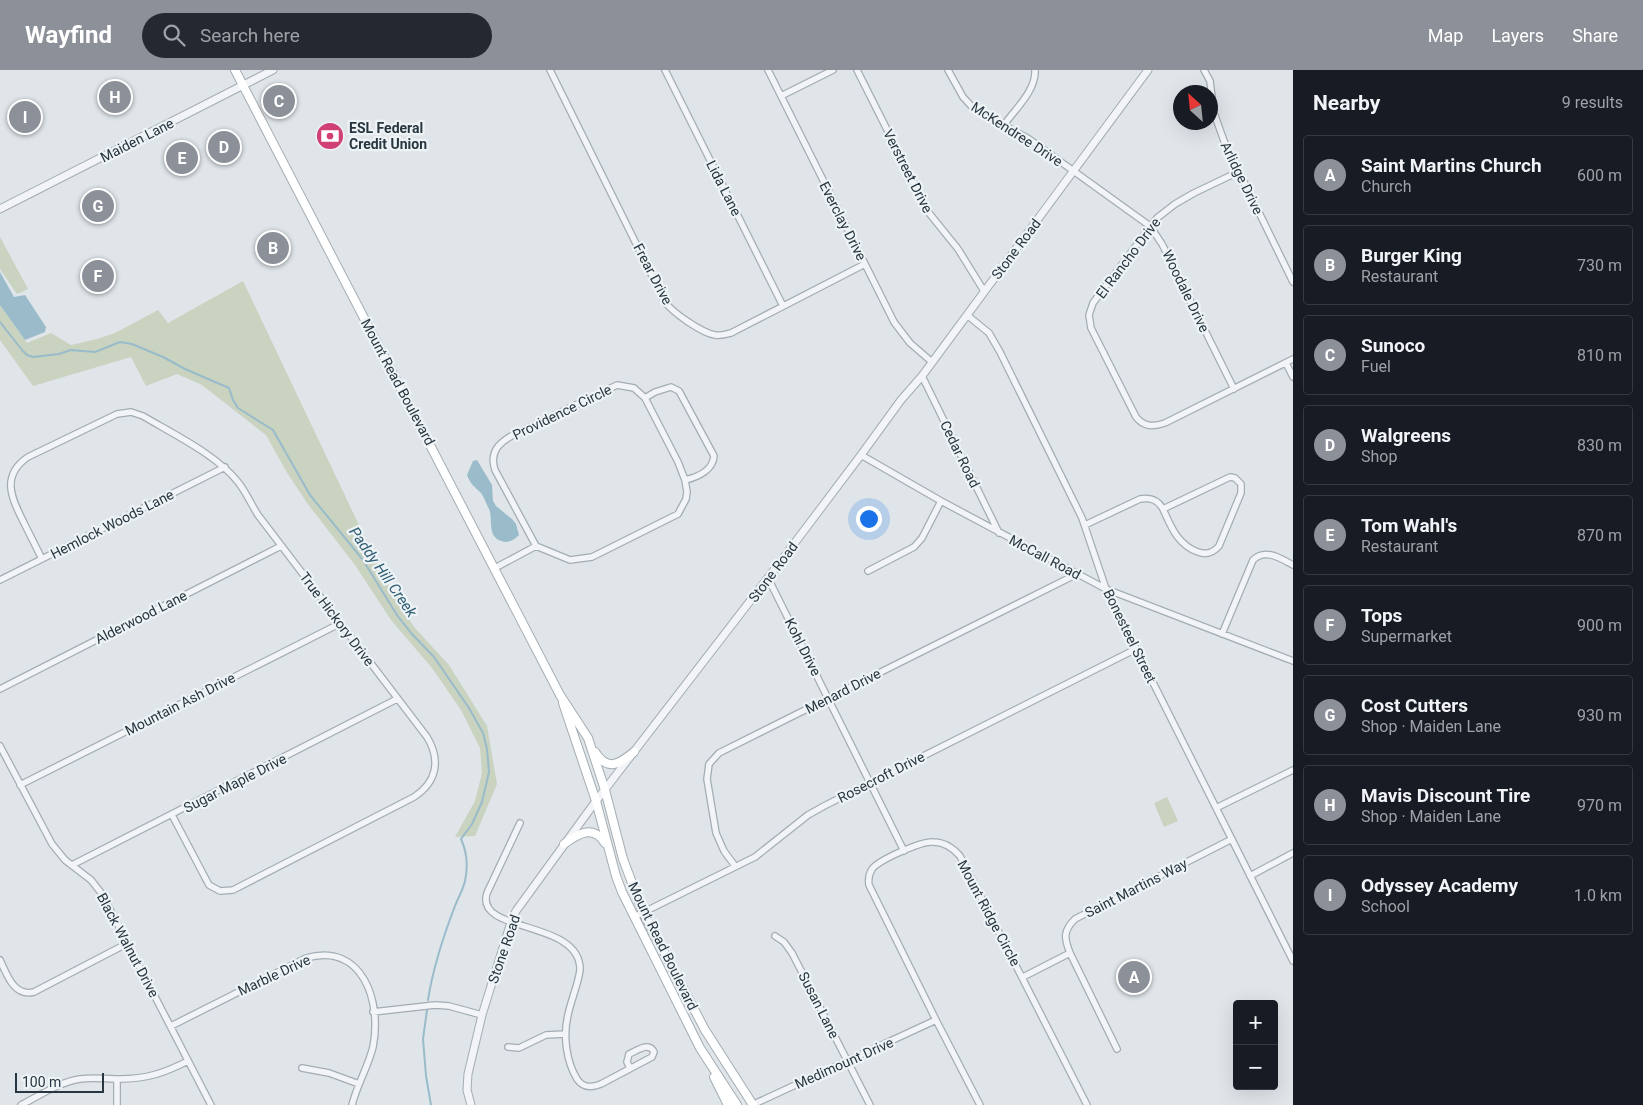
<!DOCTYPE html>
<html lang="en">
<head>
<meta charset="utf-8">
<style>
	:root { --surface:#171b24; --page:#242831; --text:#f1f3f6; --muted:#9ea1a6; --line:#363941; --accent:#8c9099 }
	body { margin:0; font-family:Roboto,sans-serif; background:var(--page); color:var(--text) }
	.controls { position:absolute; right:15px; bottom:15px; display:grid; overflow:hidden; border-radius:5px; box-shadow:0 5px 20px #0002 }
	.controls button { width:45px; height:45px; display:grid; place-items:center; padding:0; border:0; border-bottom:1px solid var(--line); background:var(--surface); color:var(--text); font:25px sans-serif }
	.compass { position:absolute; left:1173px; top:15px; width:45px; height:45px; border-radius:50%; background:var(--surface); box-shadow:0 5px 20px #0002; rotate:333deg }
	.scale { position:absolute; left:15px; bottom:12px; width:89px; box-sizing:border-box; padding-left:5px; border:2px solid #273640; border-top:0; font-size:14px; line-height:18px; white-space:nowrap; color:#273640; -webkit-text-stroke:4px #eef3f6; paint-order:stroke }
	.you { position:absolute; left:868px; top:448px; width:18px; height:18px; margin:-12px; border:4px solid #fff; border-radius:50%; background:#1a73e8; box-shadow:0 0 0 8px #1a73e833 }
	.badge { display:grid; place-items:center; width:32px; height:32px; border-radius:50%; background:var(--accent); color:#fff; font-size:16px; font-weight:700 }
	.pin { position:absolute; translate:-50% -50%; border:2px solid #fff; box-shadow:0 1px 5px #0006 }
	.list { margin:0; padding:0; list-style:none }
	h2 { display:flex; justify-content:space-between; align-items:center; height:65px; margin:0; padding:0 20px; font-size:21px }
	h2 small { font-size:16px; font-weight:400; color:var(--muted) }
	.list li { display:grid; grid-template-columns:32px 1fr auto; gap:15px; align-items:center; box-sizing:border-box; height:80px; margin:0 10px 10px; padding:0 10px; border:1px solid var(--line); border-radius:5px }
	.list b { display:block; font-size:19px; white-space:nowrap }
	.list p { margin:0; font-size:16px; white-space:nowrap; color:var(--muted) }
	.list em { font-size:16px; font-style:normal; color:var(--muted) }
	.icon { flex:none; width:28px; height:28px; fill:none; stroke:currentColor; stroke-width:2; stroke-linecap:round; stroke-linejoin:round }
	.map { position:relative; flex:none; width:1293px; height:1035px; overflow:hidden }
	header { display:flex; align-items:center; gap:30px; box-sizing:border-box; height:70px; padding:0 25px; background:var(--accent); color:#fff }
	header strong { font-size:24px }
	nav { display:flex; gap:28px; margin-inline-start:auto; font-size:18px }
	.search { width:350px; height:45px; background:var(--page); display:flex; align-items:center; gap:12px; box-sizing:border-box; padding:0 18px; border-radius:28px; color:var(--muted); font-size:19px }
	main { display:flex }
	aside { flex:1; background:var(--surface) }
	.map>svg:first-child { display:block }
</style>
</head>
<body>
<header>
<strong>Wayfind</strong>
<div class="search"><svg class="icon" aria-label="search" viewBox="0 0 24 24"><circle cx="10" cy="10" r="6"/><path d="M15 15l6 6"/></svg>Search here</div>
<nav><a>Map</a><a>Layers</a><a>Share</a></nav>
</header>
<main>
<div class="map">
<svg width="1293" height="1035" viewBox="0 0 1293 1035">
	<rect width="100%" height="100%" fill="#dfe5e9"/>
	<path fill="#c9d3c0" d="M0 167 28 219 17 224 0 199Z
		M243 211 387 514 414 557 449 595 487 656 497 714 475 766 455 767 475 731 482 703 480 678 461 640 432 598 391 550 355 495 307 433 286 401 266 365 202 315 177 304 146 316 131 287 33 316 0 270V235L27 273 51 263 71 275 97 269 115 263 158 240 168 253Z
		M1167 727 1178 751 1164 757 1154 733Z"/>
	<path fill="#99bbca" d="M0 202 14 227 25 225 46 257 45 262 25 270 0 235Z
		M477 390 492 415 493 431 496 436 512 449 516 454 519 465C515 469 511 472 505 472 484 468 495 448 488 437 486 433 484 427 481 423 474 416 471 415 467 405L473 391Z"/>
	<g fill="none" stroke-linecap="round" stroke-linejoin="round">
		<path stroke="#99bbca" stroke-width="2" d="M0 252 22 280 27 285 33 287 59 284 71 280 95 282 120 272 132 274 163 287 185 299 229 318 233 330 238 338 273 360 310 425 363 490 397 545 411 563 434 587 469 638 483 663 487 679 489 702 482 732 472 754 461 769C467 782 468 797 465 811 463 820 458 828 455 836 443 867 433 898 428 930
			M427 940 423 969 426 1006 431 1035"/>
		<defs>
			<path id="minor" d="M550 0 665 232C673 243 702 263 715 265 721 266 726 264 731 263L865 194
				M665 0 783 236
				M768 0 894 252 910 273 932 292
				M857 0 929 143 958 179 984 221
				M948 0 963 27 974 39 1029 69 1150 156 1162 174 1234 319
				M1204 0 1210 11 1214 43 1224 71 1293 212
				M781 26 833 0
				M1004 55C1015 39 1036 21 1035 0
				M1238 102 1194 123 1175 134 1157 148 1093 233 1089 245 1091 258 1136 347C1144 357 1153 357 1165 353L1293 289
				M967 245 989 263 1000 282 1082 448 1106 519 1293 891
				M1286 293 1293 307
				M922 306 999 463
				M617 315 634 318 645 328 678 392 685 410 687 422 686 429 678 444 592 487 570 490 536 476 495 400C489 382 499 373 513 365Z
				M645 328 655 322 671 317 679 321 714 386C713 400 698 407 685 410
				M861 385 941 431 1106 519 1293 591
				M1230 407 1235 408 1241 414V423L1219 476C1213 483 1206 485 1198 482 1178 475 1171 457 1163 439Z
				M1085 455 1140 429C1151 427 1158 430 1163 439
				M42 489C36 477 30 465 24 453 12 429 0 406 28 387L117 344 131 342 143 346C173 364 217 385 238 412 246 422 251 434 258 445L427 667C441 690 437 712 414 727L233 820 220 821 209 815 172 745
				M495 498 536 476
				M868 501 914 477 922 468 941 431
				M768 508 904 781
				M0 510 225 397
				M1222 564 1253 490C1265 478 1280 488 1293 495
				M0 619 281 476
				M0 676 52 774 65 790 91 810 102 824 211 1035
				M20 715 339 554
				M1216 738 1293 700
				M520 753 487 823C474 864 581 849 580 900 578 915 571 930 568 945 563 965 566 991 577 1009 583 1018 591 1018 601 1014L652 987 654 982C649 971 637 981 629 984L627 992 630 998
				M72 795 397 629
				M735 796 724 781 716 763 707 709 709 694 719 683 1077 504
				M1250 806 1293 783
				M634 847 755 787 808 745 824 736 1136 579
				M775 866 784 872 792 883 870 1035
				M0 890C7 905 14 927 34 922L128 873
				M1023 907 1070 883
				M373 942 435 935 449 936 482 945
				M171 956 306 888C363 872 382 932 373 977 368 997 357 1015 352 1035
				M508 977 519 978 546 965 565 964
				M1117 979 1070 883C1064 868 1063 861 1075 849L1232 769
				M302 998 329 1003 359 1014
				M21 1035C39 1026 59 1012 80 1009 93 1007 106 1009 119 1009 147 1009 164 1003 188 991
				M117 1035V1009
				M752 1035 936 950
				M980 1035 936 950 869 815C868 809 869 804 872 799 879 790 921 771 933 772 944 772 953 778 960 786L1087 1035"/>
			<path id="tertiary" d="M0 139 273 0
				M471 1035 467 1020 468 1004 482 945 511 852 516 841 596 731 784 487 861 385 901 330 922 306 1148 0"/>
			<path id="secondary" d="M235 0 560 625 588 668 605 720 623 789 643 842 705 960 753 1035
				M563 633 596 731 616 806 622 822 700 978 737 1035
				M595 682C608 702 619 694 634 682
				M564 774C578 764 593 754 605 773
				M714 1007 728 1035"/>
		</defs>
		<use href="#minor" stroke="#a4adb3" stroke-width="8"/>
		<use href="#tertiary" stroke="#a4adb3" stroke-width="9"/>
		<use href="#secondary" stroke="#a4adb3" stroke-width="10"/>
		<use href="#minor" stroke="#f2f4f7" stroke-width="5.5"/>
		<use href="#tertiary" stroke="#f2f4f7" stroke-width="7"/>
		<use href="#secondary" stroke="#fff" stroke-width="8"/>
	</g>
	<defs>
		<symbol id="bank-disc" viewBox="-11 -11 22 22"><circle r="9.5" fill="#d14075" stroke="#eef3f6"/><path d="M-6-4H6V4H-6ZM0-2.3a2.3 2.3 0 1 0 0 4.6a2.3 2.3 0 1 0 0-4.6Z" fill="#fff"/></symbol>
	</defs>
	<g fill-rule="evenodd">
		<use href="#bank-disc" x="314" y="50" width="32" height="32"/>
	</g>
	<g text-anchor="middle" stroke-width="4.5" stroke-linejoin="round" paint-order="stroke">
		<g font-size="14" font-weight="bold" fill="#273640" stroke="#eef3f6" text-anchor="start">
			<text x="349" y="63">ESL Federal<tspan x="349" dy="16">Credit Union</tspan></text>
		</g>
		<g font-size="14" fill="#273640" stroke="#eef3f6">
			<text transform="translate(1017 64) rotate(33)" y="5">McKendree Drive</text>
			<text transform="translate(137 70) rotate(-27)" y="5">Maiden Lane</text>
			<text transform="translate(908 101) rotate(63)" y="5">Verstreet Drive</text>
			<text transform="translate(1242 108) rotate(64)" y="5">Arlidge Drive</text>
			<text transform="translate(724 118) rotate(63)" y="5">Lida Lane</text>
			<text transform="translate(843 151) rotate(63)" y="5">Everclay Drive</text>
			<text transform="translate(1016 179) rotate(-53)" y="5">Stone Road</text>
			<text transform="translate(1128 188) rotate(-53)" y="5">El Rancho Drive</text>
			<text transform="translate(653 204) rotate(62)" y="5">Frear Drive</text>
			<text transform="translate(1186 221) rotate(64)" y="5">Woodale Drive</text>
			<text transform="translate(398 312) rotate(62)" y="5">Mount Read Boulevard</text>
			<text transform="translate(562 342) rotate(-26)" y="5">Providence Circle</text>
			<text transform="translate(960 384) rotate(64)" y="5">Cedar Road</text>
			<text transform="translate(112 454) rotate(-27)" y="5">Hemlock Woods Lane</text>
			<text transform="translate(1045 487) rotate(28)" y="5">McCall Road</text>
			<text transform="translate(773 502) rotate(-53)" y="5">Stone Road</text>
			<text transform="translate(141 547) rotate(-27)" y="5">Alderwood Lane</text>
			<text transform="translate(337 549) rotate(53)" y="5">True Hickory Drive</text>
			<text transform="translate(1130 566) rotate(64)" y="5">Bonesteel Street</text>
			<text transform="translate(803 577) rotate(63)" y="5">Kohl Drive</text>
			<text transform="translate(843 621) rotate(-27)" y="5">Menard Drive</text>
			<text transform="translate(180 634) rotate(-27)" y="5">Mountain Ash Drive</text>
			<text transform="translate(881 707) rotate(-27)" y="5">Rosecroft Drive</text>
			<text transform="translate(235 713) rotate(-27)" y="5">Sugar Maple Drive</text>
			<text transform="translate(1136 818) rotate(-27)" y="5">Saint Martins Way</text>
			<text transform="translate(989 843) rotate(62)" y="5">Mount Ridge Circle</text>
			<text transform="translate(128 875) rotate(62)" y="5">Black Walnut Drive</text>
			<text transform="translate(663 876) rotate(64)" y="5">Mount Read Boulevard</text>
			<text transform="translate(504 879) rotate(-71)" y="5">Stone Road</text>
			<text transform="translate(274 905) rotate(-25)" y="5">Marble Drive</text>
			<text transform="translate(819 935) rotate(63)" y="5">Susan Lane</text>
			<text transform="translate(844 993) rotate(-24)" y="5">Medimount Drive</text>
		</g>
		<g font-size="15" font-style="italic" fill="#305e75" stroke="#eef3f6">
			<text transform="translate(383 502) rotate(55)" y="5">Paddy Hill Creek</text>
		</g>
	</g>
</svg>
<div class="controls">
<button>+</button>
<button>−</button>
</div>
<svg class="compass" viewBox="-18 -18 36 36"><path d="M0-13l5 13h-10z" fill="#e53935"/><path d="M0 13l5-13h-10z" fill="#9ea1a6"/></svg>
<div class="scale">100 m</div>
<div class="you"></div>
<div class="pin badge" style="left:1134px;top:907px">A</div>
<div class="pin badge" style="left:273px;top:178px">B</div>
<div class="pin badge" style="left:279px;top:31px">C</div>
<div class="pin badge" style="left:224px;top:77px">D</div>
<div class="pin badge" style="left:182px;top:88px">E</div>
<div class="pin badge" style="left:98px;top:206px">F</div>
<div class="pin badge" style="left:98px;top:136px">G</div>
<div class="pin badge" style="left:115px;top:27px">H</div>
<div class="pin badge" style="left:25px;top:47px">I</div>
</div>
<aside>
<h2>Nearby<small>9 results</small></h2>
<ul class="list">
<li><span class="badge">A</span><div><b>Saint Martins Church</b><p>Church</p></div><em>600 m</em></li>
<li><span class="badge">B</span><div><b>Burger King</b><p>Restaurant</p></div><em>730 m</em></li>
<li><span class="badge">C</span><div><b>Sunoco</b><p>Fuel</p></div><em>810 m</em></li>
<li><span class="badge">D</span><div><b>Walgreens</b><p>Shop</p></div><em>830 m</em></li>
<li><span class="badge">E</span><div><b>Tom Wahl's</b><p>Restaurant</p></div><em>870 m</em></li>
<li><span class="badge">F</span><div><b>Tops</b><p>Supermarket</p></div><em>900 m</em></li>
<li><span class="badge">G</span><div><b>Cost Cutters</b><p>Shop · Maiden Lane</p></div><em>930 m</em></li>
<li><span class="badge">H</span><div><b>Mavis Discount Tire</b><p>Shop · Maiden Lane</p></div><em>970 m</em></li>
<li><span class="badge">I</span><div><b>Odyssey Academy</b><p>School</p></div><em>1.0 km</em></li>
</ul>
</aside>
</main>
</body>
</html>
